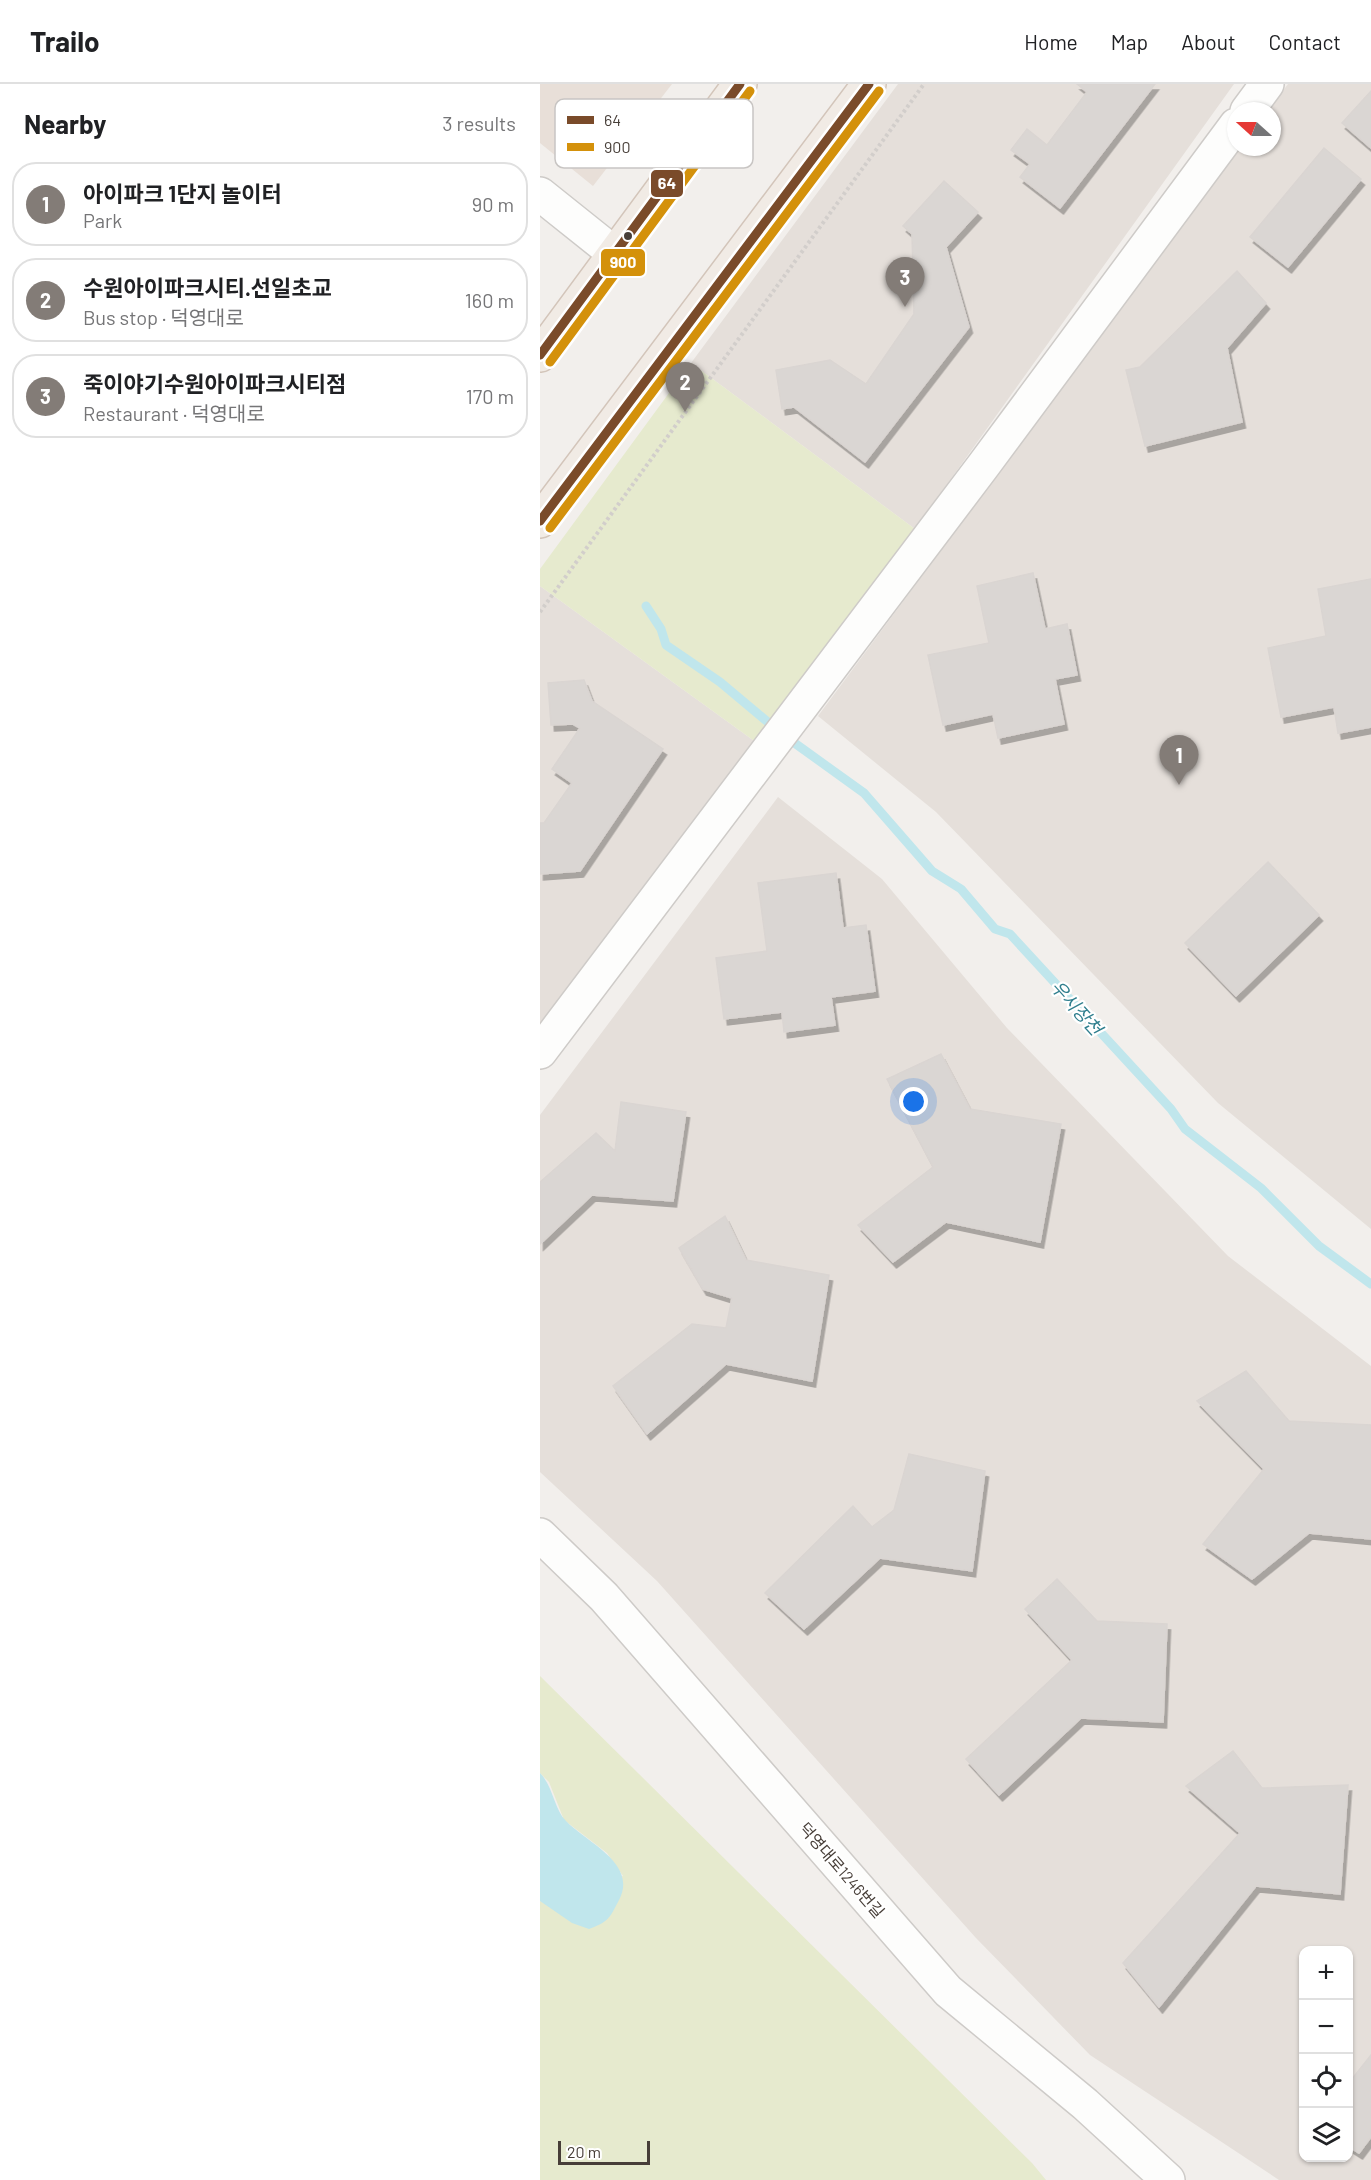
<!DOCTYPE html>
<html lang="en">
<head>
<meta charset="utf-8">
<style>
	:root { --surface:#fff; --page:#f2f2f2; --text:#202124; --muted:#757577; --line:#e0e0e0; --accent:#837c77 }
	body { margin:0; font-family:Barlow,"Noto Sans KR",sans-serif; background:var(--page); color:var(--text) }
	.controls { position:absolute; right:18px; bottom:18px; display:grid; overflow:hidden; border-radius:12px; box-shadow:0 2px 4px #0004 }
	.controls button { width:54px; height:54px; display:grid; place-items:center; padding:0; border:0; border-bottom:2px solid var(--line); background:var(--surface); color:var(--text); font:30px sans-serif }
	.compass { position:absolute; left:687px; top:18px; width:54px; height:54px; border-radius:50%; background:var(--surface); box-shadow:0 2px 4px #0004; rotate:291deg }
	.scale { position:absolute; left:18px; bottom:15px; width:92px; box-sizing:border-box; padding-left:6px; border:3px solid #473e38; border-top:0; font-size:16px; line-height:21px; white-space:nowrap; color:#473e38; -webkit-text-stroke:4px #fff; paint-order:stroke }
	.you { position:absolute; left:374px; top:1018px; width:21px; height:21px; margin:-15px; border:4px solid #fff; border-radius:50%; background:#1a73e8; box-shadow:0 0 0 9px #1a73e833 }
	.badge { display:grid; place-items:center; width:39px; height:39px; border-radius:50%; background:var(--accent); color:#fff; font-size:20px; font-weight:700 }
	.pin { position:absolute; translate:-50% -50px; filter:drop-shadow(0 2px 3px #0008) }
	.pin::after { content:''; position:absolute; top:32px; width:21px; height:18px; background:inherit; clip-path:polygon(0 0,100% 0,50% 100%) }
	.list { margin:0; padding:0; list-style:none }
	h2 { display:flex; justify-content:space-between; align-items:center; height:78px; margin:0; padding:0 24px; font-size:26px }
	h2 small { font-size:20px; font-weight:400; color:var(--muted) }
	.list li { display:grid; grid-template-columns:39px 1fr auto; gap:18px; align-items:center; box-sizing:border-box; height:84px; margin:0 12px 12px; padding:0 12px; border:2px solid var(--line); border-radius:24px }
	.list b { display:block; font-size:22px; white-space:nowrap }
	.list p { margin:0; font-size:20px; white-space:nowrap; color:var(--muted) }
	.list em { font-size:20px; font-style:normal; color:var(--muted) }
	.icon { flex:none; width:33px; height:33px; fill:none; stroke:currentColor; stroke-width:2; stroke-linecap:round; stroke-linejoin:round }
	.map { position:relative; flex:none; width:831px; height:2096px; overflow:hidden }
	header { display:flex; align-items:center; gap:36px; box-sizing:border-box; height:84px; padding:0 30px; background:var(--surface); border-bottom:2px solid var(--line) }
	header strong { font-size:28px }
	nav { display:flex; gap:33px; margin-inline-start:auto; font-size:21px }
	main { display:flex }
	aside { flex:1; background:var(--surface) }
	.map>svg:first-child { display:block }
</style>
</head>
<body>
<header>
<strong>Trailo</strong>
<nav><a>Home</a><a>Map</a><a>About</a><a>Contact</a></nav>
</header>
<main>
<aside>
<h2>Nearby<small>3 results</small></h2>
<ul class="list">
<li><span class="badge">1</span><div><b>아이파크 1단지 놀이터</b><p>Park</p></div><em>90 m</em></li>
<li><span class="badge">2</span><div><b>수원아이파크시티.선일초교</b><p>Bus stop · 덕영대로</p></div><em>160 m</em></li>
<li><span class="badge">3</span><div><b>죽이야기수원아이파크시티점</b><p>Restaurant · 덕영대로</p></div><em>170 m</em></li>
</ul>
</aside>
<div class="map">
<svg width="831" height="2096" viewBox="0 0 831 2096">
	<defs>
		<filter id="shadow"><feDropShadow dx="3.5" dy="6" stdDeviation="0" flood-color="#0004"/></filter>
	</defs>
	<rect width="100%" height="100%" fill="#f2efec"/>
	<path fill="#e5dfda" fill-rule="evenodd" d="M358 0H694L375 445 151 279Z
		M748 0H831V1145L678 1019 396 728 278 632 701 63H732V27H728Z
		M0 502 217 659 0 945Z
		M238 713 342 795 467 944 688 1172 831 1282V2096H739L550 1971 436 1854 117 1497 0 1388V1031ZM764 1866H808V2074H764Z"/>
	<path fill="#e8dfd8" d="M0 0H132L53 102 0 59Z"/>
	<path fill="#e6eace" d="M151 279 375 445 217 659 0 502V485Z
		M0 1592 492 2079 506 2096H0V1817L4 1819 83 1792 67 1769 24 1736 9 1698 0 1689Z"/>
	<path fill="#c0e6ec" d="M0 1689C13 1702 14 1725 26 1737 47 1759 100 1780 78 1818 69 1835 68 1838 49 1845L32 1839 0 1817Z"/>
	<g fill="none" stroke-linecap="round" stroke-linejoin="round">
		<path stroke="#c0e6ec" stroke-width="9" d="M106 522 121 545 126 561 180 598 242 650 324 709 392 787 421 805 455 845 470 850 631 1025 645 1045 721 1104 779 1162 831 1200"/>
	</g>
	<path fill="#dad6d3" stroke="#dad5d2" stroke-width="1.5" filter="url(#shadow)" d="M537 0H615L520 124 480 93 490 80 471 66 487 45 507 61 547 8Z
		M831 7V64L802 39Z
		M784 64 821 95 748 183 710 153Z
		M404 97 438 128 406 163 429 243 325 378 254 323 242 325 236 286 290 276 326 300 374 230 372 150 363 142Z
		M697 187 726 219 687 264 702 338 605 362 586 286 600 283Z
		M493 489 505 545 527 540 537 591 515 595 524 640 458 654 453 630 403 641 388 571 449 559 437 502Z
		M831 495V643L798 649 794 623 741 633 728 564 786 552 778 505Z
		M44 596 52 617 123 665 40 787 0 790V739H4L32 699 12 685 40 644 33 640 11 641 8 599Z
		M728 778 779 831 696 912 645 859Z
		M296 789 303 844 326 841 335 907 291 913 295 941 244 948 242 928 184 935 176 874 227 867 218 799Z
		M401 970 430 1025 521 1040 500 1158 406 1138 353 1178 318 1141 393 1083 347 995Z
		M81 1018 146 1028 133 1117 52 1111 0 1160V1098L56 1049 75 1067Z
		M185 1132 206 1176 289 1191 272 1297 186 1280 107 1350 73 1302 152 1240 186 1244 192 1214 163 1205 139 1164Z
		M706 1287 749 1337 831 1341V1455L769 1449 712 1495 663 1460 724 1385 657 1317Z
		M369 1370 445 1387 432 1487 340 1474 264 1545 225 1509 313 1422 332 1443 354 1426Z
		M517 1495 557 1537 627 1540 623 1638 541 1634 459 1711 426 1675 532 1576 485 1525Z
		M693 1667 722 1704 808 1701 800 1810 716 1802 619 1923 583 1879 700 1749 646 1702Z
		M831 1971V2053L819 2069 808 2062V2000Z"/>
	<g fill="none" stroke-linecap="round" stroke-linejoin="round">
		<defs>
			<path id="minor" d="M707 27 727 0
				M0 110 75 170
				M0 968 443 382 696 41
				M0 1451 64 1513 408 1907 545 2020 628 2096"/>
			<path id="major" d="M0 271 200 0
				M0 437 329 0"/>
		</defs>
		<use href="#minor" stroke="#cecbc8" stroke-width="36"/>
		<use href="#major" stroke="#d3c5ba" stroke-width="36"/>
		<path stroke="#d2cecb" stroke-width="4" stroke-dasharray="3 3" stroke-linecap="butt" d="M0 528 384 0"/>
		<use href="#minor" stroke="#fdfdfc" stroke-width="33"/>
		<use href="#major" stroke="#f1ebe5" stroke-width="33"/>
		<defs>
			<path id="bus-1" d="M0 271 200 0
				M0 437 329 0"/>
			<path id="bus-2" d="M10 278 210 7
				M10 444 339 7"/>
		</defs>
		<use href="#bus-1" stroke="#fff" stroke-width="14"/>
		<use href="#bus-2" stroke="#fff" stroke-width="14"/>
		<use href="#bus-1" stroke="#7a4b2a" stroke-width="9"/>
		<use href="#bus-2" stroke="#d4910b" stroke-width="9"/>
	</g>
	<circle fill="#473e38" stroke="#fff" stroke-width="2" cx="88" cy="152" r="5"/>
	<g text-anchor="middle" stroke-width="4.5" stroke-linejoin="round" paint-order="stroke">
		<g font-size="16" fill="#473e38" stroke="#fff">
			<text transform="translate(302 1786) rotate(49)" y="6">덕영대로1246번길</text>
		</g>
		<g font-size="18" font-style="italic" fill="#307f8e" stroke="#fff">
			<text transform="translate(536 924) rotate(48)" y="6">우시장천</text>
		</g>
	</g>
	<rect x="15" y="15" width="198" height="69" rx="9" fill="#fff" stroke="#c8c5c3" stroke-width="1.5"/>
	<rect x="27" y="32" width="27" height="8" fill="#7a4b2a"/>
	<rect x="27" y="59" width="27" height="8" fill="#d4910b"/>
	<g font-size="16" fill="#473e38">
		<text x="64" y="42">64</text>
		<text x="64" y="69">900</text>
	</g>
	<g stroke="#fff" stroke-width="2">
		<rect x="110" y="85" width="34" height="29" rx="6" fill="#7a4b2a"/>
		<rect x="60" y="164" width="46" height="29" rx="6" fill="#d4910b"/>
	</g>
	<g font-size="16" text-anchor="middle" font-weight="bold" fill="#fff">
		<text x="127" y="105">64</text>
		<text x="83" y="184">900</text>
	</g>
</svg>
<div class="controls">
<button>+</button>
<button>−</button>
<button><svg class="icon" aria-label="locate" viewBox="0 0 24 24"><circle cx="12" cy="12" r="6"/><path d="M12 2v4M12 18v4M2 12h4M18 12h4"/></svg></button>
<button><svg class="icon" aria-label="layers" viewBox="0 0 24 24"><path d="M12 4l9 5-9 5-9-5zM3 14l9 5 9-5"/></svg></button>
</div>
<svg class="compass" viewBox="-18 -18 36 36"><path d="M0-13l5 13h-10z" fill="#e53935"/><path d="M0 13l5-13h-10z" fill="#757577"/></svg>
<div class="scale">20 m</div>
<div class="you"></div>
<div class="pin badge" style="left:639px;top:701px">1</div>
<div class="pin badge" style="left:145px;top:328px">2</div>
<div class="pin badge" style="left:365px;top:223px">3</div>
</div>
</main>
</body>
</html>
